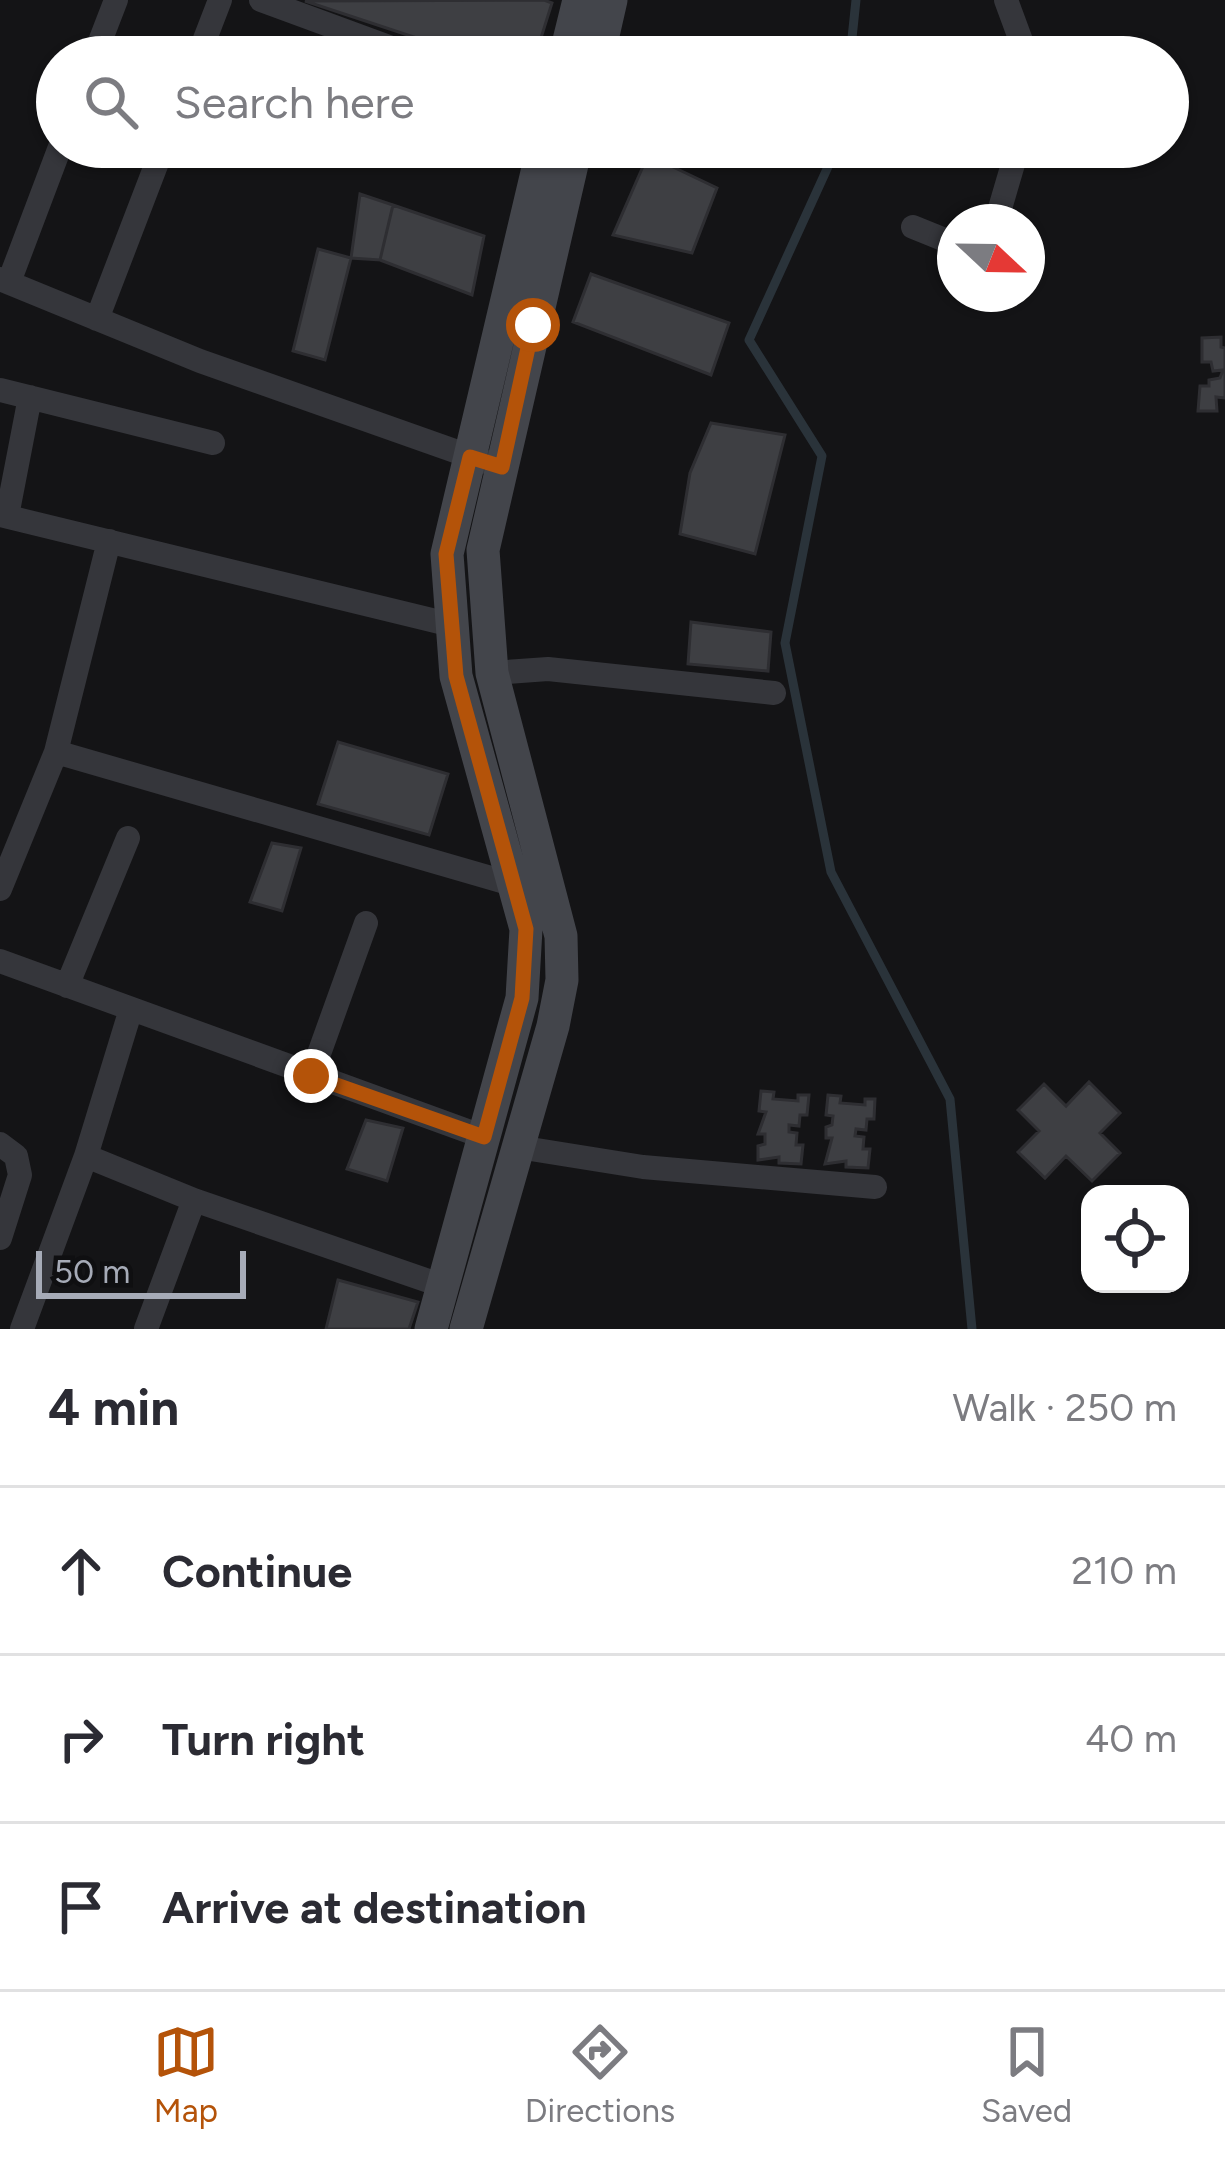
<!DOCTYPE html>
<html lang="en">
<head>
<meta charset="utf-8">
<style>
	:root { --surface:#fff; --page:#f2f2f3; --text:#2b2b33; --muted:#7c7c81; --line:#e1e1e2; --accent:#b45309 }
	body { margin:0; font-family:Figtree,sans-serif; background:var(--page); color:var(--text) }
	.controls { position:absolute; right:36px; bottom:36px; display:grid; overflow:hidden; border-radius:24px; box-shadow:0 3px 9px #0004 }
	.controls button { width:108px; height:108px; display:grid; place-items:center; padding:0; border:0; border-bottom:3px solid var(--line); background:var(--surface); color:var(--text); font:60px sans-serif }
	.compass { position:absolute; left:937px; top:204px; width:108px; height:108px; border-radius:50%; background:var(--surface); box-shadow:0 3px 9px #0004; rotate:112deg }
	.scale { position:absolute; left:36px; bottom:30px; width:210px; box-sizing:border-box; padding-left:12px; border:6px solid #a6abb7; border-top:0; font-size:33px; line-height:42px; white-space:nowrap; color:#a6abb7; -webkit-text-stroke:9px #0f0f11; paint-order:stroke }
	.stop { position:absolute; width:36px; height:36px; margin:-27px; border:9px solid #b45309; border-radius:50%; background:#fff }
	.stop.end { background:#b45309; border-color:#fff; box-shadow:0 3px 12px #0008 }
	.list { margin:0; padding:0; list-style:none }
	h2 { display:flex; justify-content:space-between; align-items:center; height:156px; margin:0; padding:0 48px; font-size:51px }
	h2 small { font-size:39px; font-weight:400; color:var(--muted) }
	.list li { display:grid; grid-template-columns:78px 1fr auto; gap:36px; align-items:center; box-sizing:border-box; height:168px; padding:0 48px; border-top:3px solid var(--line) }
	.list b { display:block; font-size:45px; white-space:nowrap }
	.list em { font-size:39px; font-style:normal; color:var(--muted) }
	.icon { flex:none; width:66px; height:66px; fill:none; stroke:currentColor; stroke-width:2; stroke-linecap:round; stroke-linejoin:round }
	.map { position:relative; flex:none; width:1225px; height:1329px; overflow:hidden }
	.search { position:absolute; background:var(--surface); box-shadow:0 3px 9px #0004; left:36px; right:36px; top:36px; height:132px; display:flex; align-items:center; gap:30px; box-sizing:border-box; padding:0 42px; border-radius:66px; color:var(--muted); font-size:45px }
	.sheet { height:660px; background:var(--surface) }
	nav { display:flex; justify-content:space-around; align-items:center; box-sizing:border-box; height:168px; border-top:3px solid var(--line); background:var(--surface); font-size:33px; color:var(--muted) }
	nav a { display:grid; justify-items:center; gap:6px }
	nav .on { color:var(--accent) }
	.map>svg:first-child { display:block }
</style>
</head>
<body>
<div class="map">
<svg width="1225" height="1329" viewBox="0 0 1225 1329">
	<rect width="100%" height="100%" fill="#141416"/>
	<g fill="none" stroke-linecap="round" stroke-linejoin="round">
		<path stroke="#2a333a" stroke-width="9" d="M850 57 856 0
			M837 147 749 340 822 456 785 643 831 872 950 1099 972 1329"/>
	</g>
	<path fill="#3e3f43" stroke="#2e2e32" stroke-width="3" d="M544 0 552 3 535 57H474L305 1Z
		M648 155 717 188 692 253 613 235Z
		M360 194 393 205 380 260 351 258Z
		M393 205 484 236 472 295 380 260Z
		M318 249 351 258 325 360 293 351Z
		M591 274 729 323 711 375 573 322Z
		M1221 337V347L1225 348V398L1216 397 1217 411H1198L1200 386H1209V380L1220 378 1223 370 1213 371 1211 362H1202V338Z
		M711 423 785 435 755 554 680 534 690 473Z
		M691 622 771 632 768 671 688 664Z
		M338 742 448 774 429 835 318 804Z
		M272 843 301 848 282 911 250 902Z
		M1089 1082 1120 1113 1100 1133 1120 1153 1092 1181 1066 1156 1045 1178 1018 1152 1039 1131 1018 1110 1044 1084 1066 1106Z
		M761 1091 774 1092 773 1099 798 1101V1095H809L807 1115H800L799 1126 789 1125V1132L797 1133 796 1145H803L801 1164 779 1163V1157L758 1160V1146L765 1144V1134H758L766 1112 759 1111Z
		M828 1095 841 1096 840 1103 865 1105V1099H875L874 1119H867L866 1130 856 1129 855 1136 864 1137 863 1149H870L868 1168 846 1167V1161L825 1164 832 1138H826V1127L832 1125 833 1116 826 1115Z
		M366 1120 403 1128 387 1181 347 1169Z
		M338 1280 418 1302 409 1329H326Z"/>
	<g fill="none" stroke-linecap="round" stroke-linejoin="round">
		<path stroke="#35363b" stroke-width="24" d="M261 0 416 57
			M1006 0 1027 57
			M94 57 116 0
			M198 57 220 0
			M996 222 1018 147
			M913 227 955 244
			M0 279 200 361 486 462
			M9 282 60 147
			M97 319 163 147
			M0 390 213 443
			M0 515 452 625
			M7 516 30 397
			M109 541 56 752 515 885
			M492 673 548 669 774 693
			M0 889 56 752
			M0 961 484 1137
			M67 986 128 838
			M131 1009 86 1156 194 1200
			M311 1076 366 923
			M0 1144 16 1156 20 1175 0 1238
			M518 1147 643 1167 875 1187
			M22 1329 86 1156
			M146 1329 194 1200 443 1286"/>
		<path stroke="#43454b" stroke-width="33" d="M565 57 579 0
			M598 57 611 0
			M431 1329 522 998 526 929 456 676 447 554 543 147
			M466 1329 553 1026 562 980 561 936 492 673 483 550 576 147"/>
	</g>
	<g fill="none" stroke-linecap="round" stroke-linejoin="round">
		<path stroke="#b45309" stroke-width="15" d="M311 1076 484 1137 522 998 526 929 456 676 446 554 470 457 502 467 533 325"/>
	</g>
</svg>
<div class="controls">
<button><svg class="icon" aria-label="locate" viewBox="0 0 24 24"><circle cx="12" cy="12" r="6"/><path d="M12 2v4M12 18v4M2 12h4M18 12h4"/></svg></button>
</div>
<svg class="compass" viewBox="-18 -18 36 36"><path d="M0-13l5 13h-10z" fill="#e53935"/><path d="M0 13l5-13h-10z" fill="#7c7c81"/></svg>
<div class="scale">50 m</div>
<div class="stop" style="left:533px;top:325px"></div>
<div class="stop end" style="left:311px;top:1076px"></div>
<div class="search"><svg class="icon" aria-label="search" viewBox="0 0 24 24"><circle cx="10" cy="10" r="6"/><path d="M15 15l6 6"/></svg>Search here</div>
</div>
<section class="sheet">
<h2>4 min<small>Walk · 250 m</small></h2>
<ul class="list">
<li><svg class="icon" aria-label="ahead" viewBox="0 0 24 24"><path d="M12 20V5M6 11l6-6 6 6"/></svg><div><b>Continue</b></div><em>210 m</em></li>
<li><svg class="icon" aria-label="right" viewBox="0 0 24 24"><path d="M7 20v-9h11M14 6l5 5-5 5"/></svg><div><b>Turn right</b></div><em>40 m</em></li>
<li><svg class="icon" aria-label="arrive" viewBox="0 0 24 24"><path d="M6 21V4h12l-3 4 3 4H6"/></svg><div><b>Arrive at destination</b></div></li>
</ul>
</section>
<nav>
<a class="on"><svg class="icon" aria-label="map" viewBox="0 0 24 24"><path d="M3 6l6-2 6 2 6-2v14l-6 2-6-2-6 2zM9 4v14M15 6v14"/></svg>Map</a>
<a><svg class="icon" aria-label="directions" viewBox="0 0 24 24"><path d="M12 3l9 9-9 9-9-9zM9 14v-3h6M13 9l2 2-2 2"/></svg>Directions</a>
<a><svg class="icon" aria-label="saved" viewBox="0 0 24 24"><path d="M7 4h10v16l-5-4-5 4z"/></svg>Saved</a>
</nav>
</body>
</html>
